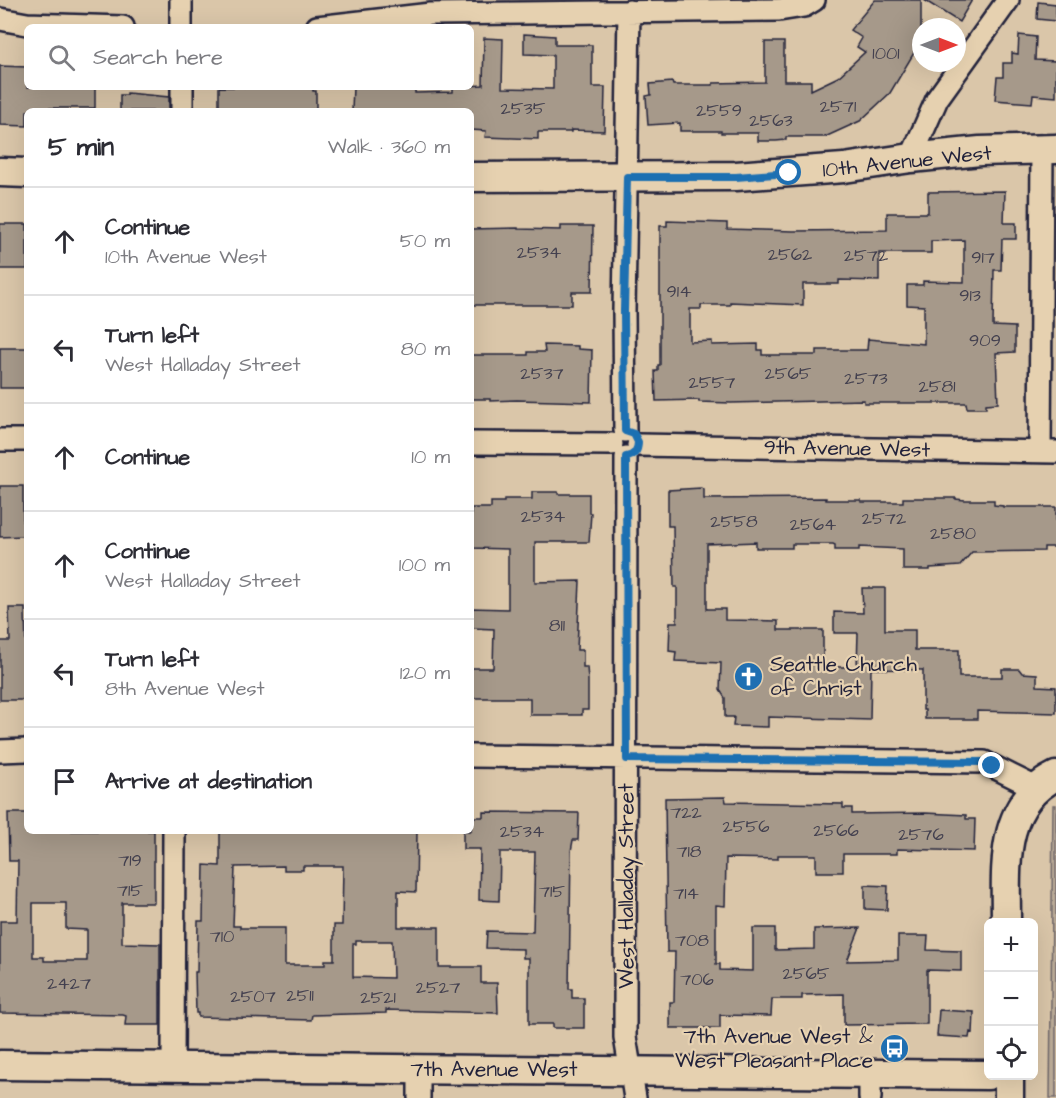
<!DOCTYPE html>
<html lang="en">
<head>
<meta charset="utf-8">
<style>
	:root { --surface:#fff; --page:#f2f2f3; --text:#2b2b33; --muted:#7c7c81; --line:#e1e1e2 }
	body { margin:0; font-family:"Architects Daughter",sans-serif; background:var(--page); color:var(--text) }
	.controls { position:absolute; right:18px; bottom:18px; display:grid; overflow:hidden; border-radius:9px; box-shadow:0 6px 24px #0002 }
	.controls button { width:54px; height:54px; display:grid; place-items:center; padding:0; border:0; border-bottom:2px solid var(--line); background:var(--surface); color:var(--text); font:30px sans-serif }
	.compass { position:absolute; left:912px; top:18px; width:54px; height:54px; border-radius:50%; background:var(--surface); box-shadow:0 6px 24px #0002; rotate:90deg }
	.stop { position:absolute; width:18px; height:18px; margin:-14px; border:4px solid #1f6fb2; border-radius:50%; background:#fff }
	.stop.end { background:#1f6fb2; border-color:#fff; box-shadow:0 2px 6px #0008 }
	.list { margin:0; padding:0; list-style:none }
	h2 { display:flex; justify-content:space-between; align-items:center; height:78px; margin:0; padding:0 24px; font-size:26px }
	h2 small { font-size:20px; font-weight:400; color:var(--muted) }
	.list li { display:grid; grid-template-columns:39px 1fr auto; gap:18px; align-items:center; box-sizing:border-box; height:108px; padding:0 24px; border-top:2px solid var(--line) }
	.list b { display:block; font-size:22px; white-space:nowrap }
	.list p { margin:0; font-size:20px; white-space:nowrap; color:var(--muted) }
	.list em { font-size:20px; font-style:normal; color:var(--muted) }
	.icon { flex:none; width:33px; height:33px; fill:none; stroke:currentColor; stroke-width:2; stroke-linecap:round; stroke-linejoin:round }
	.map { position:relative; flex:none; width:1056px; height:1098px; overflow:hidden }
	.search { position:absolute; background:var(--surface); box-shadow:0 6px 24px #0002; left:24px; top:24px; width:450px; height:66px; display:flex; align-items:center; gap:15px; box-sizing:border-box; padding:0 21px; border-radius:9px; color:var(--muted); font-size:22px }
	.panel { position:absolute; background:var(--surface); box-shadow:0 6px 24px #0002; left:24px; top:108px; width:450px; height:726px; border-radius:9px }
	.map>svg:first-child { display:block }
</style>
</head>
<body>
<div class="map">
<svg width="1056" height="1098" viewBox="0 0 1056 1098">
	<rect width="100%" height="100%" fill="#dac6a9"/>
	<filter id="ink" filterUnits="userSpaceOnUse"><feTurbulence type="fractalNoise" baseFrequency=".0167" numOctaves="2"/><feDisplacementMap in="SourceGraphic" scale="12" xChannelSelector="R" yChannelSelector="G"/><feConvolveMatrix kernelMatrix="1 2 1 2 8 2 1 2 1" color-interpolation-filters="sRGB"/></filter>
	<g filter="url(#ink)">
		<path fill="#bbab97" stroke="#6e6669" stroke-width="1.5" d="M1053 805H1056V1098H1050Z"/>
		<path fill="#a6998a" stroke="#22223b" stroke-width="1.5" fill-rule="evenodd" d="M875 0H921V55L915 51 890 93 860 121 825 137H786V140L776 141H758V133H721V131H680V123L648 125 646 96 651 95 650 84 672 82 673 85H713V83L765 82V42H784V81H811V90L838 77 865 52 857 47 862 38 850 30Z
			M924 0H972L959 22Z
			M1038 2 1056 4V21L1037 19Z
			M524 34 555 36V45H592V87H605L604 131 571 130V132H538V139L485 137 486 131 471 130V111H352L353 87H415V93L453 92V87L483 85 484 38 503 39 502 88 553 89V55L524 54Z
			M1019 35 1036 37 1035 60 1056 61V97L1033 95 1032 103 995 100 997 77H1003V63H1012V53L1018 54Z
			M0 66 27 67V87H95V108H48V111H27V126L0 125Z
			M219 87 313 88V91H316V111H219Z
			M127 93 169 97V111H120V95H127Z
			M1005 191 1004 223H1016V239H1002L1001 270H994L993 326 1015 327V352L996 353 998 403 986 404V408H967L966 403H864V400L731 403 699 402V400L656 401 655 371H658V365H660V226H667V221L727 223V229L793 231 887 230V213H928V192ZM964 240V282L923 281V285H907V305L924 306V344L868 339 867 350H817V355H762V350H758V344L712 345V341L690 342V309H701V305H730V302L803 305V284H839V280L879 281V253H931V241Z
			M0 224H27V269H0Z
			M561 226H593L592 292H572V305H471V229L518 228V229L561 230Z
			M544 345 578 346V349L592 350 591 402 517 400 490 401V399H471V355H528V352H545Z
			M0 348H27V388H0Z
			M0 486H23V536L0 537Z
			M701 488 704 490V499L826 498V500H861V502H903V498H956V499L965 500H994V505L1003 506V507H1056V547H1044V551L972 552 960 566 930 568V570H903V549L859 547V550H835V545L833 544H792V548H756V542L707 544V609H725V620L778 621V630H823V667H857L858 633H834V612L863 613 862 588H885V630H915V650H959V677H1002V669H1019L1022 673 1037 674V686L1056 687V713L977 711V719H925V710H923V670L871 669 870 720 768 717V727L733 726 734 717H725V698L720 690 721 663 675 661 676 652 669 651 670 622H677V587H674L673 526H668V490Z
			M532 492H558V494H589V513H591L589 542H535V582L580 581 577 650H583V667H587L588 680V710H582V715H530V698H471V668H493L494 629 471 628V608L508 609V549L471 548V508H491V502H504V499H532Z
			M9 608H25L27 700H0V641H10Z
			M725 797 726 802 843 804V808H852V814L925 813 966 815V819H975L974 851 897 849V854H843V872H816V855H778V859L726 858 725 906 716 905V964H720V970L753 971V928H775V950L814 949V929L860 928 847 961 898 960V936H928L927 950 961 951V971L927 970V1024L844 1025V994L802 995V999H772L771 1016 720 1015V1028H670V1002H674L675 952H667L665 798Z
			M483 812 579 813 578 840H573L571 851 569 989H572V998H584V1028H553V1024H529V958H523V949L486 948 487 931 533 932 535 852H500L499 901 479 900 480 849H463V831H471V817H483Z
			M8 813H27V831H154V903H122V943L160 944V1025H125L126 1016 123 1015 0 1013V921H17L18 861H9ZM33 903H66V929L87 930V961H44V957H33Z
			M220 831H417L416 892 398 891V927H439V967H481V983H497L498 1013 386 1010V1013L312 1015 311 1020 198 1017V1013H196L195 972H197L198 921H203L204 865 220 866ZM284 866V870H303V866H343L342 925H334V960H325V965H285V928H240V926H233L235 867ZM356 941H392L393 978 353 977V944H356Z
			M865 885 888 886 887 910 865 909Z
			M939 1010 974 1012 973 1033 970 1032 969 1038 937 1036Z"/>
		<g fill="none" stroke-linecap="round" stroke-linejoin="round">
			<defs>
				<path id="street" d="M0 19 27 24 123 27
					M181 27V0
					M317 27 431 14 779 10 804 6 814 0
					M182 87V111
					M911 158 937 99 1008 0
					M625 431 624 311 629 11
					M0 440H27
					M471 443 612 444
					M638 445 1056 452
					M1040 451 1042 150
					M626 457 625 1037 635 1098
					M0 751 27 750
					M471 756 984 762 1036 788
					M173 1066 174 831
					M419 1068V1098
					M870 1074V1098"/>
				<path id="secondary" d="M0 172 27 173
					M471 177 736 176 844 168 911 158 980 151 1056 149
					M1006 922C1006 868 999 804 1056 776
					M0 1065 988 1075
					M1009 1076V1098"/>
			</defs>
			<use href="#street" stroke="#22223b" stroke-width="26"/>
			<use href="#secondary" stroke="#22223b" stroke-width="33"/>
			<use href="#street" stroke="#e6d1b0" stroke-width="21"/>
			<use href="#secondary" stroke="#e6d1b0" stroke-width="28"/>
		</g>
	</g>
	<g fill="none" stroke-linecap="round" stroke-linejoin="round" filter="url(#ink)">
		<path stroke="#1f6fb2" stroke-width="8" d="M789 173 736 177H627L624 311 625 431 634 434 638 442C638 451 634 456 626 457L627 759 984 762 992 766"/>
	</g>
	<defs>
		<symbol id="church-disc" viewBox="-11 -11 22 22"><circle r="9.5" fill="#1f6fb2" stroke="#e6d1b0"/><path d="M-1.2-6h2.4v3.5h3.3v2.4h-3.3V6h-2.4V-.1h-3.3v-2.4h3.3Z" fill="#fff"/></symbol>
		<symbol id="bus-disc" viewBox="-11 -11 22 22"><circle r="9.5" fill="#1f6fb2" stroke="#e6d1b0"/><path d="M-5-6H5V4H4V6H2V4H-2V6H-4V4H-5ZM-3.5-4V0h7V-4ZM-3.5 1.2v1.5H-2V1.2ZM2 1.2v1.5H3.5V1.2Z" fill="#fff"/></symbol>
	</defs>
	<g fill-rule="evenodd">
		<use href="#church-disc" x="732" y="660" width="33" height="33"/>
		<use href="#bus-disc" x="878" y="1032" width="33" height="33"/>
	</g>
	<g text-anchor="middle" stroke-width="4.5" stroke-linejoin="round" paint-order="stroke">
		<g font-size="18" fill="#43404f">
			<text x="886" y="59">1001</text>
			<text x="838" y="112">2571</text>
			<text x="523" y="114">2535</text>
			<text x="719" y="116">2559</text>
			<text x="771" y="126">2563</text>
			<text x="539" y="258">2534</text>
			<text x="790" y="260">2562</text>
			<text x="866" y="261">2572</text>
			<text x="983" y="263">917</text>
			<text x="679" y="297">914</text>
			<text x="970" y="301">913</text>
			<text x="985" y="346">909</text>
			<text x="542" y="379">2537</text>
			<text x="788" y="379">2565</text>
			<text x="866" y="384">2573</text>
			<text x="712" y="388">2557</text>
			<text x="937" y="392">2581</text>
			<text x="543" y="522">2534</text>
			<text x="884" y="524">2572</text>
			<text x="734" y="527">2558</text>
			<text x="813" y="530">2564</text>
			<text x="953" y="539">2580</text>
			<text x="557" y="631">811</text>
			<text x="686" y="818">722</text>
			<text x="746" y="832">2556</text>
			<text x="836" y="836">2566</text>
			<text x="522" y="837">2534</text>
			<text x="921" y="840">2576</text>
			<text x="689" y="857">718</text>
			<text x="130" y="866">719</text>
			<text x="130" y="896">715</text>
			<text x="552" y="897">715</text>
			<text x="686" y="899">714</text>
			<text x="222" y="942">710</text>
			<text x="692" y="946">708</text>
			<text x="806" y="979">2565</text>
			<text x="697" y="985">706</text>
			<text x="69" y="989">2427</text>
			<text x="438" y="993">2527</text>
			<text x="300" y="1001">2511</text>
			<text x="253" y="1002">2507</text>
			<text x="378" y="1003">2521</text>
		</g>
		<g font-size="21" fill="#22223b" stroke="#e6d1b0">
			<text transform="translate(907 161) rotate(-6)" y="7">10th Avenue West</text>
			<text transform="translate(847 448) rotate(1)" y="7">9th Avenue West</text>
			<text transform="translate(626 886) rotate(-90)" y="7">West Halladay Street</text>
			<text x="494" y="1076">7th Avenue West</text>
		</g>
		<g font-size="21" fill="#22223b" stroke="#e6d1b0" text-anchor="start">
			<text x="770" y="671">Seattle Church<tspan x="770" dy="24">of Christ</tspan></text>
			<text x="873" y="1043" text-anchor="end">7th Avenue West &amp;<tspan x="873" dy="24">West Pleasant Place</tspan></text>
		</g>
	</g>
</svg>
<div class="controls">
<button>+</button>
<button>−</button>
<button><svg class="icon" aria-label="locate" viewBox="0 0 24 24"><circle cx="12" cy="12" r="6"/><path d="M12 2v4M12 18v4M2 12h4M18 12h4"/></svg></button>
</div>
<svg class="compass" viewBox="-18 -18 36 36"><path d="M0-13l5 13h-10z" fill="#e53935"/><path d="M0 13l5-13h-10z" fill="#7c7c81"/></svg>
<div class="stop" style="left:789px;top:173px"></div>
<div class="stop end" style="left:992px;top:766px"></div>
<div class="search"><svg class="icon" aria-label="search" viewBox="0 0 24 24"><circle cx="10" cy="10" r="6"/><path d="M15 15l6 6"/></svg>Search here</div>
<section class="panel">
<h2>5 min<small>Walk · 360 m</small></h2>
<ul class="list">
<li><svg class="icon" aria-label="ahead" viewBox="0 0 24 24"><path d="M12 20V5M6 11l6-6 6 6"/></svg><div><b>Continue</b><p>10th Avenue West</p></div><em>50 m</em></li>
<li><svg class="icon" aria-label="left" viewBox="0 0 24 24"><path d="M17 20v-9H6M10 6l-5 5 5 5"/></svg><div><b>Turn left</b><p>West Halladay Street</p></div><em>80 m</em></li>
<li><svg class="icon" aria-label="ahead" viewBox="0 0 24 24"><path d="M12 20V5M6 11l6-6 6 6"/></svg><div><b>Continue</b></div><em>10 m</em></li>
<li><svg class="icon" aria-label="ahead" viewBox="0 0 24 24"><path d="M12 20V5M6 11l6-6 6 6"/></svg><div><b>Continue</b><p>West Halladay Street</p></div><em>100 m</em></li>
<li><svg class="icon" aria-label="left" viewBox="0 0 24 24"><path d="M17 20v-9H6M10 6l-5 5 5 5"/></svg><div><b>Turn left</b><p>8th Avenue West</p></div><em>120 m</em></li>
<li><svg class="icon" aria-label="arrive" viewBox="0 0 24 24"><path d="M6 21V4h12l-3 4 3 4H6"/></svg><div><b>Arrive at destination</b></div></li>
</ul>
</section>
</div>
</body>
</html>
